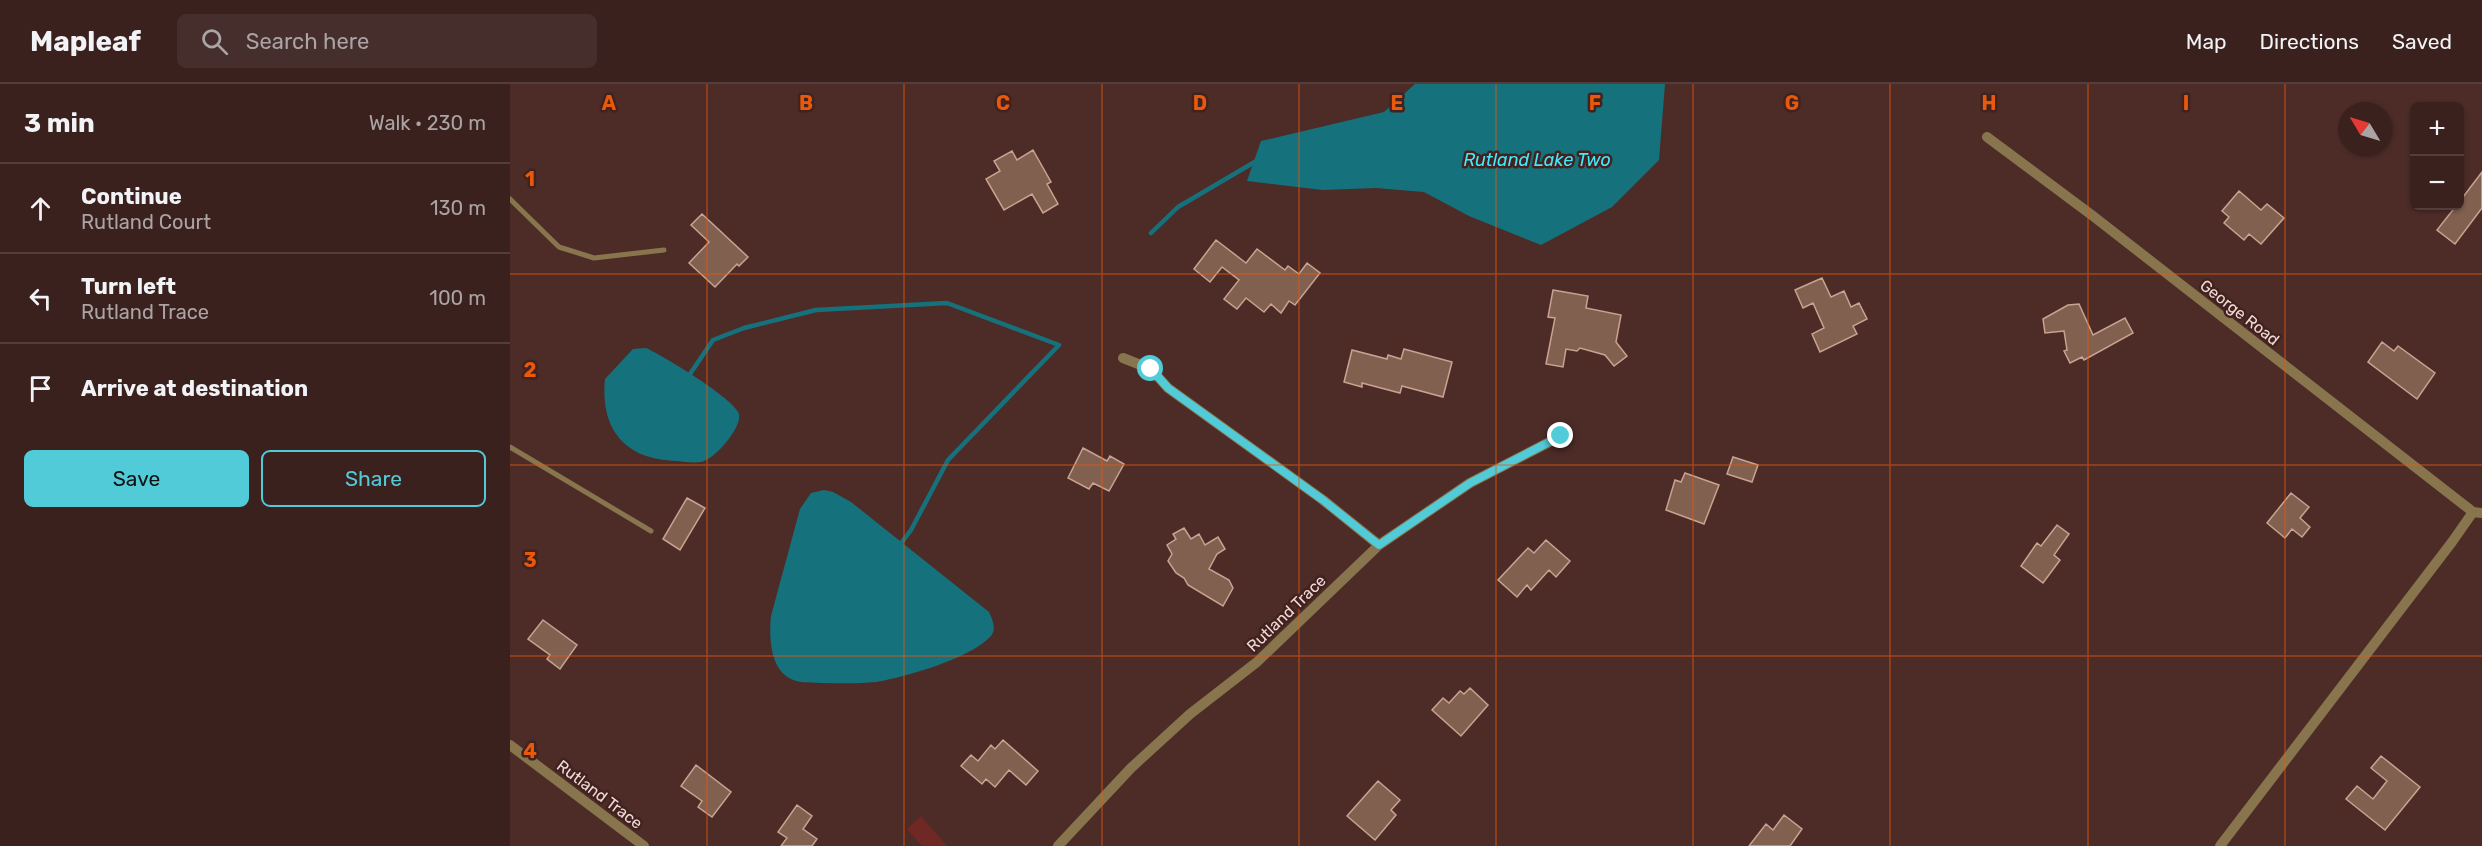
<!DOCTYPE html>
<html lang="en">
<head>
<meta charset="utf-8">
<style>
	:root { --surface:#3a211e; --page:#452e2b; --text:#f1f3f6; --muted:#aba3a4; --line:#543e3c; --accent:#52cbd9 }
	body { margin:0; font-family:Rubik,sans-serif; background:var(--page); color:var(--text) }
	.controls { position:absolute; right:18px; top:18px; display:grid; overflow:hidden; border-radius:9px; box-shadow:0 2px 4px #0004 }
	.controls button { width:54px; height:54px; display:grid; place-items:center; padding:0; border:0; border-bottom:2px solid var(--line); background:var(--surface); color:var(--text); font:30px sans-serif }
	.compass { position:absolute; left:1828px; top:18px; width:54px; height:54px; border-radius:50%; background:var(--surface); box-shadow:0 2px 4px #0004; rotate:308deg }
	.stop { position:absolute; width:18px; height:18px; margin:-14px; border:4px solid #52cbd9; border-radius:50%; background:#fff }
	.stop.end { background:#52cbd9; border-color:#fff; box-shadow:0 2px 6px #0008 }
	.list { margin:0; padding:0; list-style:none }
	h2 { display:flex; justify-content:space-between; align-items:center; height:78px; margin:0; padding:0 24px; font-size:26px }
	h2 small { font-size:20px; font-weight:400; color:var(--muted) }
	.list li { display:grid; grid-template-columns:39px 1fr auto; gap:18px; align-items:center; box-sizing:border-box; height:90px; padding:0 24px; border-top:2px solid var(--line) }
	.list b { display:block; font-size:22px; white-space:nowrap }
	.list p { margin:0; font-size:20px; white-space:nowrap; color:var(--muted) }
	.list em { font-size:20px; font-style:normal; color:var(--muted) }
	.actions { display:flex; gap:12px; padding:18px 24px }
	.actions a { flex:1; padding:14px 0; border:2px solid var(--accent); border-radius:9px; text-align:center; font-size:21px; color:var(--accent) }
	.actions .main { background:var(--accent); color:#111 }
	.icon { flex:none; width:33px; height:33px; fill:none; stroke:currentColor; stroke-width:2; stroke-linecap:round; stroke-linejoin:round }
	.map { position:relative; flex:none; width:1972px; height:762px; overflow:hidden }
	header { display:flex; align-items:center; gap:36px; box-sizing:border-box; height:84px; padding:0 30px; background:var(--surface); border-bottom:2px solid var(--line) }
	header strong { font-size:28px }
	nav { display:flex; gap:33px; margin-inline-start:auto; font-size:21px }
	.search { width:420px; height:54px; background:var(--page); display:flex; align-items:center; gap:15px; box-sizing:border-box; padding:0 21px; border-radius:9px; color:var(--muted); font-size:22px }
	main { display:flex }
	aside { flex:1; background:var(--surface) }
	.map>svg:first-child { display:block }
</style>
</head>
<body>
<header>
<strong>Mapleaf</strong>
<div class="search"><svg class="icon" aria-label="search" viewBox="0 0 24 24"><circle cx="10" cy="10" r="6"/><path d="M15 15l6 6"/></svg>Search here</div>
<nav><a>Map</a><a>Directions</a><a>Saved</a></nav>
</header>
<main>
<aside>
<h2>3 min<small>Walk · 230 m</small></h2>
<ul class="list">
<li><svg class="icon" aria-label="ahead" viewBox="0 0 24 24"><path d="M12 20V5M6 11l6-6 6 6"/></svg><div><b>Continue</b><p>Rutland Court</p></div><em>130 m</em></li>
<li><svg class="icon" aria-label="left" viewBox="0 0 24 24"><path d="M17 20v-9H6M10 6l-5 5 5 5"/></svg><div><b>Turn left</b><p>Rutland Trace</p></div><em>100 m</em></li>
<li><svg class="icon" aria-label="arrive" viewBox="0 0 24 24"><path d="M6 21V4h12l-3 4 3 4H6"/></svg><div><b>Arrive at destination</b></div></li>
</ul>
<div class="actions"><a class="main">Save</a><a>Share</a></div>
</aside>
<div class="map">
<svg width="1972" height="762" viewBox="0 0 1972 762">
	<rect width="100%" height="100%" fill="#4d2c28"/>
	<path fill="#702824" d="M411 732 437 762H412L397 745Z"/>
	<path fill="#15727c" d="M905 0H1155L1149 76 1102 123 1031 161 959 132 914 108 866 104 813 106 737 97 751 57 874 28Z
		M136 264C152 271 225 315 229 330 232 344 204 376 191 378 184 379 175 378 168 377 116 376 90 347 95 295L123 265Z
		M314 406 323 408 341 418 479 528C483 537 487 546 480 553 459 575 395 593 366 598 347 600 329 599 311 599 299 598 286 600 276 592 260 580 259 551 261 532L290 425 301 409Z"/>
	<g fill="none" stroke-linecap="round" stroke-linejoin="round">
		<path stroke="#15727c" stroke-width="4.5" d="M641 149 668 123 748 76
			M180 290 203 256 234 244 306 226 437 219 549 261 438 376 401 446 392 458"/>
	</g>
	<path fill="#816050" stroke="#c9a392" stroke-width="1.5" d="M523 66 541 98 537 100 548 120 533 129 522 110 494 126 476 95 490 87 484 77 502 67 507 76Z
		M1972 88V124L1945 160 1927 146 1946 122H1950V117Z
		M1729 107 1751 126 1757 120 1774 134 1751 160 1739 150 1734 156 1714 139 1719 133 1712 127Z
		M192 130 238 173 229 182 227 180 205 203 179 179 199 158 181 141Z
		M706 156 736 179 747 165 775 186 778 182 789 190 797 179 810 189 785 221 779 217 771 229 761 220 754 228 736 214 727 225 714 215 729 196 712 183 700 198 684 185Z
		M1312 194 1321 213 1334 207 1341 223 1349 219 1357 235 1343 242 1347 250 1310 268 1302 250 1314 244 1303 219 1293 224 1285 206Z
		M1043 206 1078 212 1076 224 1111 231 1106 258 1117 272 1104 282 1095 271 1070 264 1067 267 1056 265 1053 283 1036 280 1045 234 1038 233Z
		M1569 220 1583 251 1615 234 1623 249 1574 276 1572 273 1560 279 1554 267 1557 266 1554 247 1535 249 1533 235 1558 221Z
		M1872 258 1884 267 1888 262 1925 289 1907 315 1858 278Z
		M894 265 942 278 933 313 892 302 890 309 852 299V303L834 298 842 266 877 275 878 271 891 275Z
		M573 364 597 377 600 372 614 380 599 407 583 399 579 405 558 394Z
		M1223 373 1248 381 1242 398 1217 390Z
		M1175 389 1209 401 1194 440 1156 426 1165 396 1171 398Z
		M1781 409 1799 423 1790 434 1800 443 1792 453 1782 445 1775 454 1757 439Z
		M177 414 195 424 170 466 153 455Z
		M1547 441 1559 450 1544 471 1550 476 1533 499 1511 482 1527 459 1531 462Z
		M674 444 681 455 689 450 695 461 708 453 715 465 707 470 699 485 719 496 723 504 713 522 678 501 674 494 666 489 658 477 662 470 657 461 666 455 663 450Z
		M1036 456 1060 477 1046 493 1039 486 1021 506 1017 501 1007 513 988 496 1018 464 1024 469Z
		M33 536 67 561 50 585 37 575 40 571 18 555Z
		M960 604 978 621 951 652 922 626 933 614 939 619 950 607 954 610Z
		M493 656 528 687 516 701 499 686 485 703 476 695 472 700 451 682 461 671 468 677 481 661 485 665Z
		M1871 672 1910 703 1875 746 1836 715 1847 702 1863 715 1877 697 1861 684Z
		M186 681 221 708 202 733 188 723 192 717 171 702Z
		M868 697 890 716 881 726 886 731 865 756 837 732Z
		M287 721 302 732 293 745 307 755 302 762H271L277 754 268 748Z
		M1274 731 1292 745 1280 762H1239L1256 740 1263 746Z"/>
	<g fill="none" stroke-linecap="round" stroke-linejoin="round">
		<path stroke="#88754d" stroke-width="5" d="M0 115 49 163 84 174 154 166
			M0 363 141 447"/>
		<path stroke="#88754d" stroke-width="10" d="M1477 53 1583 132 1963 428
			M613 274 641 285 658 304 813 416 869 461
			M0 661 134 762
			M548 762 621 684 680 630 747 578 869 461 960 399 1051 352
			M1710 762 1942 458 1963 428 1972 429"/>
	</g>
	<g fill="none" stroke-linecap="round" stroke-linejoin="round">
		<path stroke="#52cbd9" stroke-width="8" d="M641 285 658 304 813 416 869 461 960 399 1051 352"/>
	</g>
	<path fill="none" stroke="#e8590c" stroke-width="1.5" stroke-opacity="0.55" d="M197 0V762M394 0V762M592 0V762M789 0V762M986 0V762M1183 0V762M1380 0V762M1578 0V762M1775 0V762M0 190H1972M0 381H1972M0 572H1972"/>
	<g text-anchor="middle" stroke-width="5" stroke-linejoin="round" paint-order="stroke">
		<g font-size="16" fill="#f0dad7" stroke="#42221f">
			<text transform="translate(1730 228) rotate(38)" y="6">George Road</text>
			<text transform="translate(776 529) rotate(-44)" y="6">Rutland Trace</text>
			<text transform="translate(90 710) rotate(37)" y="6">Rutland Trace</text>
		</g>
		<g font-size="18" font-style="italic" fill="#43e8fa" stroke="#42221f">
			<text x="1027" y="82">Rutland Lake Two</text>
		</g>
	</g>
	<g font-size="20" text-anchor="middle" font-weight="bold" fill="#e8590c" stroke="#42221f" stroke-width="5" stroke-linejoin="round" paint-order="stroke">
		<text x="99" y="26">A</text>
		<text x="296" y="26">B</text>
		<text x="493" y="26">C</text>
		<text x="690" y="26">D</text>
		<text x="887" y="26">E</text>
		<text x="1085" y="26">F</text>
		<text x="1282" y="26">G</text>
		<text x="1479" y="26">H</text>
		<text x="1676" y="26">I</text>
		<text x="20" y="102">1</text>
		<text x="20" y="293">2</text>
		<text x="20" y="483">3</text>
		<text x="20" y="674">4</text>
	</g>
</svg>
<div class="controls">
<button>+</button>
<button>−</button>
</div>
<svg class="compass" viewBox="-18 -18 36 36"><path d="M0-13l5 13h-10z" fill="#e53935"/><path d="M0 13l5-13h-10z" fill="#aba3a4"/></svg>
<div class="stop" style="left:641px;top:285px"></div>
<div class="stop end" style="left:1051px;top:352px"></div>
</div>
</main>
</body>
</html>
